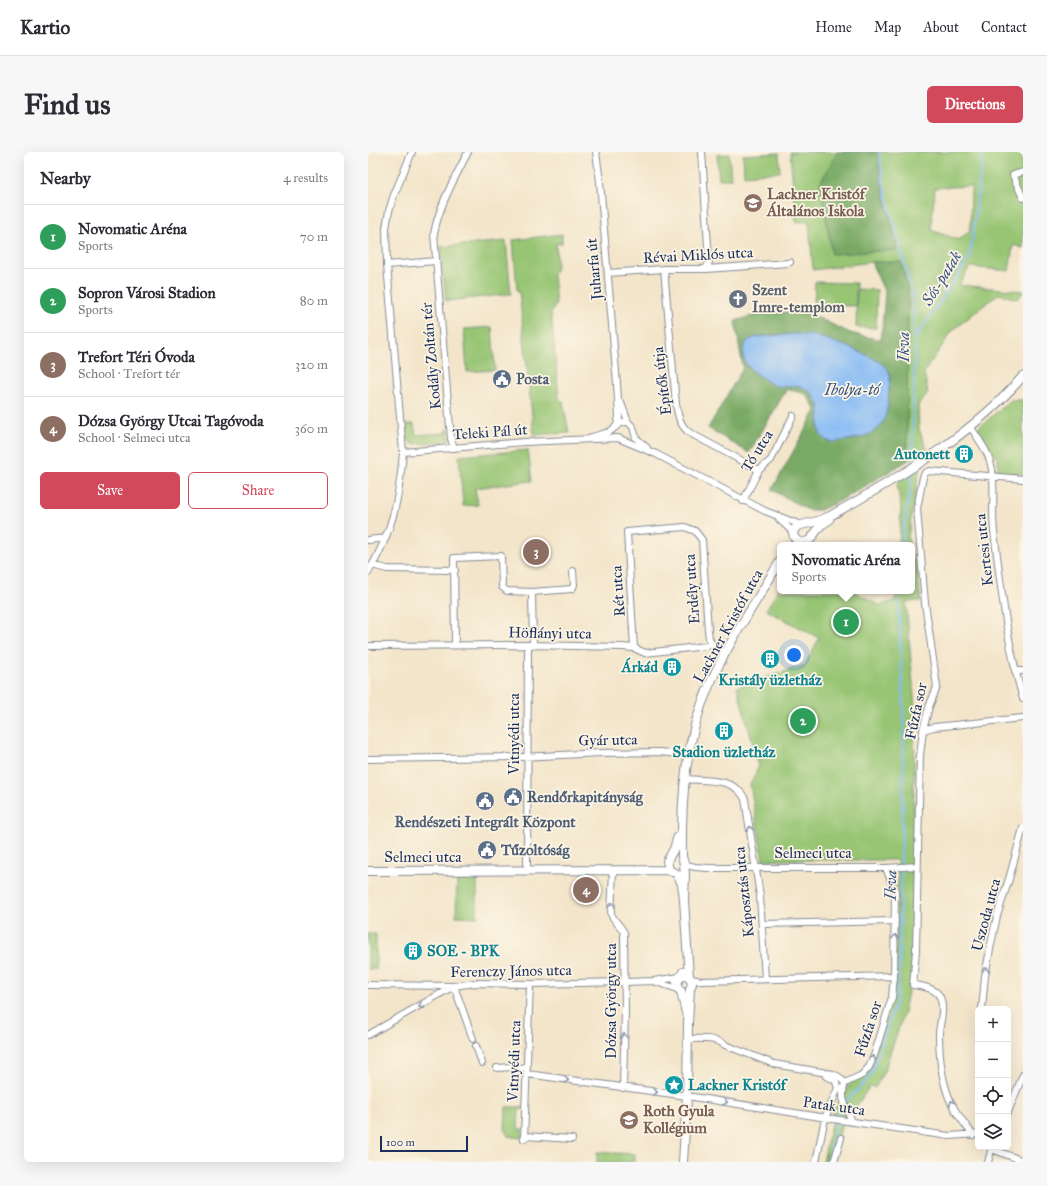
<!DOCTYPE html>
<html lang="en">
<head>
<meta charset="utf-8">
<style>
	:root { --surface:#fff; --page:#f7f7f7; --text:#2b2b33; --muted:#7c7c81; --line:#e1e1e2; --accent:#d1495b }
	body { margin:0; font-family:"IM FELL Great Primer",serif; background:var(--page); color:var(--text) }
	.controls { position:absolute; right:12px; bottom:12px; display:grid; overflow:hidden; border-radius:6px; box-shadow:0 4px 16px #0002 }
	.controls button { width:36px; height:36px; display:grid; place-items:center; padding:0; border:0; border-bottom:1px solid var(--line); background:var(--surface); color:var(--text); font:20px sans-serif }
	.scale { position:absolute; left:12px; bottom:10px; width:88px; box-sizing:border-box; padding-left:4px; border:2px solid #1b2f5e; border-top:0; font-size:11px; line-height:14px; white-space:nowrap; color:#1b2f5e; -webkit-text-stroke:3px #fcf5e5; paint-order:stroke }
	.you { position:absolute; left:426px; top:503px; width:14px; height:14px; margin:-10px; border:3px solid #fff; border-radius:50%; background:#1a73e8; box-shadow:0 0 0 6px #1a73e833 }
	.badge { display:grid; place-items:center; width:26px; height:26px; border-radius:50%; background:var(--accent); color:#fff; font-size:13px; font-weight:700 }
	.pin { position:absolute; translate:-50% -50%; border:2px solid #fff; box-shadow:0 1px 4px #0006 }
	.popup { position:absolute; left:409px; top:390px; width:138px; height:52px; box-sizing:border-box; display:grid; place-content:center; border-radius:6px; background:var(--surface); filter:drop-shadow(0 1px 3px #0005); font-size:13px; white-space:nowrap; color:var(--muted) }
	.popup b { font-size:15px; color:var(--text) }
	.popup::after { content:''; position:absolute; left:50%; top:100%; margin-left:-8px; border:8px solid transparent; border-top-color:var(--surface) }
	.list { margin:0; padding:0; list-style:none }
	h2 { display:flex; justify-content:space-between; align-items:center; height:52px; margin:0; padding:0 16px; font-size:17px }
	h2 small { font-size:13px; font-weight:400; color:var(--muted) }
	.list li { display:grid; grid-template-columns:26px 1fr auto; gap:12px; align-items:center; box-sizing:border-box; height:64px; padding:0 16px; border-top:1px solid var(--line) }
	.list b { display:block; font-size:15px; white-space:nowrap }
	.list p { margin:0; font-size:13px; white-space:nowrap; color:var(--muted) }
	.list em { font-size:13px; font-style:normal; color:var(--muted) }
	.actions { display:flex; gap:8px; padding:12px 16px }
	.actions a { flex:1; padding:9px 0; border:1px solid var(--accent); border-radius:6px; text-align:center; font-size:14px; color:var(--accent) }
	.actions .main { background:var(--accent); color:#fff }
	.icon { flex:none; width:22px; height:22px; fill:none; stroke:currentColor; stroke-width:2; stroke-linecap:round; stroke-linejoin:round }
	.map { position:relative; flex:none; width:655px; height:1010px; overflow:hidden; border-radius:6px }
	header { display:flex; align-items:center; gap:24px; box-sizing:border-box; height:56px; padding:0 20px; background:var(--surface); border-bottom:1px solid var(--line) }
	header strong { font-size:19px }
	nav { display:flex; gap:22px; margin-inline-start:auto; font-size:14px }
	.intro { display:flex; align-items:center; justify-content:space-between; box-sizing:border-box; height:96px; padding:0 24px }
	h1 { margin:0; font-size:28px }
	.button { padding:10px 18px; border-radius:6px; background:var(--accent); color:#fff; font-size:14px; font-weight:700 }
	main { display:flex; gap:24px; padding:0 24px }
	aside { flex:1; background:var(--surface); border-radius:6px; box-shadow:0 4px 16px #0002 }
	.map>svg:first-child { display:block }
</style>
</head>
<body>
<header>
<strong>Kartio</strong>
<nav><a>Home</a><a>Map</a><a>About</a><a>Contact</a></nav>
</header>
<div class="intro"><h1>Find us</h1><a class="button">Directions</a></div>
<main>
<aside>
<h2>Nearby<small>4 results</small></h2>
<ul class="list">
<li><span class="badge" style="background:#2e9e5b">1</span><div><b>Novomatic Aréna</b><p>Sports</p></div><em>70 m</em></li>
<li><span class="badge" style="background:#2e9e5b">2</span><div><b>Sopron Városi Stadion</b><p>Sports</p></div><em>80 m</em></li>
<li><span class="badge" style="background:#8d6e63">3</span><div><b>Trefort Téri Óvoda</b><p>School · Trefort tér</p></div><em>320 m</em></li>
<li><span class="badge" style="background:#8d6e63">4</span><div><b>Dózsa György Utcai Tagóvoda</b><p>School · Selmeci utca</p></div><em>360 m</em></li>
</ul>
<div class="actions"><a class="main">Save</a><a>Share</a></div>
</aside>
<div class="map">
<svg width="655" height="1010" viewBox="0 0 655 1010">
	<rect width="100%" height="100%" fill="#fcf5e5"/>
	<filter id="ink" filterUnits="userSpaceOnUse"><feTurbulence type="fractalNoise" baseFrequency=".025" numOctaves="2"/><feDisplacementMap in="SourceGraphic" scale="8" xChannelSelector="R" yChannelSelector="G"/><feConvolveMatrix kernelMatrix="1 2 1 2 8 2 1 2 1" color-interpolation-filters="sRGB"/></filter>
	<filter id="wash" filterUnits="userSpaceOnUse"><feTurbulence type="fractalNoise" baseFrequency=".012" numOctaves="4" result="noise"/><feDisplacementMap in="SourceGraphic" scale="16" xChannelSelector="R" yChannelSelector="G"/><feGaussianBlur stdDeviation="0.9" result="paint"/><feColorMatrix in="noise" values="0 0 0 0 0 0 0 0 0 0 0 0 0 0 0 0 0 1.4 0 .05"/><feComposite in="paint" operator="in"/></filter>
	<g filter="url(#wash)">
		<rect width="100%" height="100%" fill="#f3e5ca"/>
		<path fill="#97c573" stroke="#597a68" fill-rule="evenodd" d="M422 0H655V96L645 93 641 119 602 115 591 133 655 139V141L649 147 630 142 585 178 556 220 560 241 550 253 551 277 559 298 539 309 540 139 533 111 503 110 445 118 441 70H428ZM603 34 602 78 591 88 563 78 567 36Z
			M411 1 412 20 376 23 375 3Z
			M361 2 363 27H351L349 3Z
			M194 82V91L188 92 189 114 185 123 188 152 183 161 191 247 195 250 201 281 166 283 151 138H149L145 88Z
			M138 89 143 142 78 149 72 95Z
			M447 130 488 131V154L446 153Z
			M489 137 509 138 508 176 488 175Z
			M124 175 127 218 99 220 96 177Z
			M643 248H655V322L630 321V306L622 300 610 276Z
			M37 272H46L48 283 78 281V277H81V290L44 292 38 285Z
			M160 298 164 329 107 336 110 353 95 354 91 304Z
			M552 315 540 385 541 393H531L533 355 529 333 532 328Z
			M544 408H548L553 449 538 450 547 556 545 710 542 711V720L545 721 544 821 536 860 517 917 507 936 502 934 486 958H479L476 964 464 1010H455L463 972H465L466 962 464 961V959L482 932 502 914 524 839 527 819 530 708H395L382 632 391 614 369 535 437 513 451 486 398 458 412 434V439H485L511 453 527 449 528 439H544Z
			M89 727H109V765L88 764Z
			M0 782H8V817H0Z
			M138 955H155V957L151 958 150 977H155L154 985 152 986 140 984 137 979Z
			M229 1000 267 1002V1010H229Z"/>
		<path fill="#79aa65" stroke="#4a6c62" fill-rule="evenodd" d="M470 0H510L513 28 530 98 464 102 452 31Z
			M503 110H533L540 139 539 309 472 349 452 358H440L404 338 448 258 438 242 419 237 381 301 340 276 375 216 367 169 395 161 436 159 482 181 513 188 517 141ZM427 182 444 184 458 187 494 201 519 217 522 221V226L519 260 490 287 461 290 450 275 452 257 443 240 436 236 427 233 409 234 403 232 380 215 377 192C385 181 414 183 427 182Z"/>
		<path fill="#87bbf5" stroke="#5175aa" d="M427 182C433 183 440 183 446 184 463 188 509 204 519 217 521 220 522 223 522 226 518 264 523 282 478 288 471 289 461 292 455 286 444 274 462 255 441 239 427 229 422 236 409 234 403 233 398 228 393 225 380 216 368 205 380 188L389 185Z"/>
		<g fill="none" stroke-linecap="round" stroke-linejoin="round">
			<path stroke="#87bbf5" stroke-width="2" d="M511 0 515 30 545 144 547 187 544 313
				M547 187 602 105 615 0
				M533 393 543 332 544 319
				M478 949 499 928 504 920 527 852 531 823 536 572 530 439
				M460 1010 470 961 475 953"/>
		</g>
	</g>
	<g filter="url(#ink)">
		<g fill="none" stroke-linecap="round" stroke-linejoin="round">
			<defs>
				<path id="minor" d="M228 0 232 30 249 232 251 265 249 273
					M334 0 341 110 338 117
					M655 20 645 23 655 46
					M19 113 68 109
					M296 117 308 252C310 264 312 274 322 281L391 318
					M240 121 296 117H338L420 111 422 110
					M253 251 260 270 265 275 268 286 279 296
					M602 274C608 284 617 295 621 306 629 329 623 355 626 379 633 436 639 492 655 547
					M224 285C230 283 235 282 241 280 248 276 251 269 260 270
					M86 296 83 287 66 82C71 53 87 26 100 0
					M35 300 156 290 250 286 288 302 397 359 433 373
					M375 349 391 318 403 308 425 264
					M411 367 425 380
					M0 388 18 386
					M4 413 19 417 87 418
					M0 421C25 379 31 347 35 300L19 113 18 76 21 59 26 43 44 0
					M164 440 165 493
					M87 493 86 406 133 404 134 435 139 439 164 440 204 437 206 433 205 419
					M0 494 160 493 254 495 266 496 277 501 338 494 343 491 357 502
					M266 496 259 380 317 375 327 379 334 388 340 478 341 486 343 491
					M647 519H655
					M555 578 566 575 655 566
					M0 607 153 605 233 601 292 600 320 603
					M317 627C338 629 366 625 377 647L392 744 397 827
					M315 712 327 715 340 716H518L549 714
					M159 718 160 493
					M245 718 243 762C246 769 253 774 256 781L257 860 255 936
					M395 772 527 769
					M323 827 334 829 526 824
					M288 830 310 837
					M0 833 86 834 107 831 162 832 257 830 286 829 311 825
					M86 834 105 887
					M614 857 617 824 623 792 629 764 641 727 655 676
					M0 883 86 834
					M319 887C332 887 346 885 357 893L406 912 465 922 471 925 477 931
					M108 894 114 911
					M129 916 144 915 159 916
					M159 922 319 944 465 967 581 984 610 982
					M640 960 655 923
					M484 970C479 955 471 947 477 931L494 923 501 915 506 904 524 845 526 824 527 739 518 716
					M605 983C599 975 593 967 587 958 574 936 571 907 571 881 572 869 577 857 572 845 568 836 554 834 545 833L548 799 552 604 555 578 561 555 569 535 557 451 549 357 555 325 557 321 561 319 655 327
					M157 984 204 987
					M156 987 162 832
					M624 997 655 1009
					M448 1010 457 966 470 936 467 928 458 924
					M466 1010 473 986
					M620 1010 624 995"/>
				<path id="tertiary" d="M432 390C427 388 425 385 425 380L429 374 450 369 462 364C531 325 603 285 655 224
					M428 393 432 390 435 391 442 388 453 373 461 368
					M310 684 306 697 299 709 301 718 309 722 314 732 316 748 321 825
					M0 719 301 718
					M316 748C316 736 319 716 314 705 313 647 317 587 341 534 360 490 388 451 412 409
					M315 820 309 831 310 837 313 839 318 861
					M313 823H318L321 825 323 827 324 832 322 837 320 871 319 944 315 1010"/>
			</defs>
			<use href="#minor" stroke="#878a94" stroke-width="8"/>
			<use href="#tertiary" stroke="#878a94" stroke-width="10"/>
			<use href="#minor" stroke="#fff" stroke-width="6"/>
			<use href="#tertiary" stroke="#fff" stroke-width="8"/>
		</g>
		<defs><path id="oneway-chevron" d="M-2-3.5L2.5 0L-2 3.5" fill="none" stroke-width="1.6" stroke-linecap="round" stroke-linejoin="round"/></defs>
		<g stroke="#8d97ae">
			<use href="#oneway-chevron" transform="translate(382 677) rotate(-99)"/>
			<use href="#oneway-chevron" transform="translate(244 753) rotate(-88)"/>
			<use href="#oneway-chevron" transform="translate(527 785) rotate(-89)"/>
			<use href="#oneway-chevron" transform="translate(618 818) rotate(-80)"/>
			<use href="#oneway-chevron" transform="translate(53 854) rotate(151)"/>
			<use href="#oneway-chevron" transform="translate(256 884) rotate(-88)"/>
			<use href="#oneway-chevron" transform="translate(505 906) rotate(-66)"/>
			<use href="#oneway-chevron" transform="translate(198 928) rotate(8)"/>
			<use href="#oneway-chevron" transform="translate(287 940) rotate(7)"/>
			<use href="#oneway-chevron" transform="translate(357 950) rotate(9)"/>
			<use href="#oneway-chevron" transform="translate(584 951) rotate(-115)"/>
		</g>
	</g>
	<defs>
		<symbol id="school-disc" viewBox="-11 -11 22 22"><circle r="9.5" fill="#8d6e63" stroke="#fcf5e5"/><path d="M0-5L7-2L0 1L-7-2ZM-4 1L0 2.5L4 1V4Q0 6-4 4Z" fill="#fff"/></symbol>
		<symbol id="church-disc" viewBox="-11 -11 22 22"><circle r="9.5" fill="#6b7280" stroke="#fcf5e5"/><path d="M-1.2-6h2.4v3.5h3.3v2.4h-3.3V6h-2.4V-.1h-3.3v-2.4h3.3Z" fill="#fff"/></symbol>
		<symbol id="civic-disc" viewBox="-11 -11 22 22"><circle r="9.5" fill="#5c6f8a" stroke="#fcf5e5"/><path d="M-.6-6.5H3V-4.5H.6V-3L4-1V1h2V6H-6V1h2V-1L-.6-3ZM-1.2 2.5V6h2.4V2.5Z" fill="#fff"/></symbol>
		<symbol id="building-disc" viewBox="-11 -11 22 22"><circle r="9.5" fill="#0f9aa8" stroke="#fcf5e5"/><path d="M-4-6H4V6H1V3H-1V6H-4ZM-2.5-4.3h1.7v1.8h-1.7ZM.8-4.3h1.7v1.8H.8ZM-2.5-1h1.7V.8h-1.7ZM.8-1h1.7V.8H.8Z" fill="#fff"/></symbol>
		<symbol id="sight-disc" viewBox="-11 -11 22 22"><circle r="9.5" fill="#0f9aa8" stroke="#fcf5e5"/><path d="M0-6L1.8-2.2L6-1.7L2.9 1.2L3.7 5.4L0 3.3L-3.7 5.4L-2.9 1.2L-6-1.7L-1.8-2.2Z" fill="#fff"/></symbol>
	</defs>
	<g fill-rule="evenodd">
		<use href="#school-disc" x="374" y="40" width="22" height="22"/>
		<use href="#church-disc" x="359" y="136" width="22" height="22"/>
		<use href="#civic-disc" x="123" y="216" width="22" height="22"/>
		<use href="#building-disc" x="585" y="291" width="22" height="22"/>
		<use href="#building-disc" x="391" y="496" width="22" height="22"/>
		<use href="#building-disc" x="293" y="504" width="22" height="22"/>
		<use href="#building-disc" x="345" y="568" width="22" height="22"/>
		<use href="#civic-disc" x="134" y="634" width="22" height="22"/>
		<use href="#civic-disc" x="106" y="638" width="22" height="22"/>
		<use href="#civic-disc" x="108" y="687" width="22" height="22"/>
		<use href="#building-disc" x="34" y="788" width="22" height="22"/>
		<use href="#sight-disc" x="295" y="922" width="22" height="22"/>
		<use href="#school-disc" x="250" y="957" width="22" height="22"/>
	</g>
	<g text-anchor="middle" stroke-width="3.5" stroke-linejoin="round" paint-order="stroke">
		<g font-size="15" font-weight="bold" fill="#785e54" stroke="#fcf5e5" text-anchor="start">
			<text x="399" y="47">Lackner Kristóf<tspan x="399" dy="17">Általános Iskola</tspan></text>
			<text x="275" y="964">Roth Gyula<tspan x="275" dy="17">Kollégium</tspan></text>
		</g>
		<g font-size="15" fill="#1b2f5e" stroke="#fcf5e5">
			<text transform="translate(330 103) rotate(-3)" y="5">Révai Miklós utca</text>
			<text transform="translate(226 117) rotate(-95)" y="5">Juharfa út</text>
			<text transform="translate(63 204) rotate(-95)" y="5">Kodály Zoltán tér</text>
			<text transform="translate(294 229) rotate(-97)" y="5">Építők útja</text>
			<text transform="translate(122 280) rotate(-4)" y="5">Teleki Pál út</text>
			<text transform="translate(389 299) rotate(-58)" y="5">Tó utca</text>
			<text transform="translate(616 398) rotate(-96)" y="5">Kertesi utca</text>
			<text transform="translate(324 437) rotate(-94)" y="5">Erdély utca</text>
			<text transform="translate(250 439) rotate(-94)" y="5">Rét utca</text>
			<text transform="translate(360 474) rotate(-61)" y="5">Lackner Kristóf utca</text>
			<text transform="translate(182 481) rotate(1)" y="5">Höflányi utca</text>
			<text transform="translate(548 559) rotate(-78)" y="5">Fűzfa sor</text>
			<text transform="translate(146 582) rotate(-90)" y="5">Vitnyédi utca</text>
			<text transform="translate(240 588) rotate(-1)" y="5">Gyár utca</text>
			<text x="445" y="706">Selmeci utca</text>
			<text x="55" y="710">Selmeci utca</text>
			<text transform="translate(376 740) rotate(-96)" y="5">Káposztás utca</text>
			<text transform="translate(618 763) rotate(-75)" y="5">Uszoda utca</text>
			<text transform="translate(143 819) rotate(-1)" y="5">Ferenczy János utca</text>
			<text transform="translate(243 849) rotate(-90)" y="5">Dózsa György utca</text>
			<text transform="translate(500 877) rotate(-72)" y="5">Fűzfa sor</text>
			<text transform="translate(146 909) rotate(-88)" y="5">Vitnyédi utca</text>
			<text transform="translate(466 954) rotate(8)" y="5">Patak utca</text>
		</g>
		<g font-size="15" font-weight="bold" fill="#5b616d" stroke="#fcf5e5" text-anchor="start">
			<text x="384" y="143">Szent<tspan x="384" dy="17">Imre-templom</tspan></text>
		</g>
		<g font-size="15" font-weight="bold" fill="#4e5e75" stroke="#fcf5e5" text-anchor="start">
			<text x="148" y="232">Posta</text>
			<text x="159" y="650">Rendőrkapitányság</text>
			<text x="117" y="675" text-anchor="middle">Rendészeti Integrált Központ</text>
			<text x="133" y="703">Tűzoltóság</text>
		</g>
		<g font-size="15" font-weight="bold" fill="#0d838f" stroke="#fcf5e5" text-anchor="end">
			<text x="582" y="307">Autonett</text>
			<text x="290" y="520">Árkád</text>
			<text x="402" y="533" text-anchor="middle">Kristály üzletház</text>
			<text x="356" y="605" text-anchor="middle">Stadion üzletház</text>
			<text x="59" y="804" text-anchor="start">SOE - BPK</text>
			<text x="320" y="938" text-anchor="start">Lackner Kristóf</text>
		</g>
		<g font-size="16" font-style="italic" fill="#365284" stroke="#fcf5e5">
			<text transform="translate(573 126) rotate(-58)" y="6">Sós-patak</text>
			<text transform="translate(535 195) rotate(-90)" y="6">Ikva</text>
			<text x="484" y="243">Ibolya-tó</text>
			<text transform="translate(522 733) rotate(-89)" y="6">Ikva</text>
		</g>
	</g>
</svg>
<div class="controls">
<button>+</button>
<button>−</button>
<button><svg class="icon" aria-label="locate" viewBox="0 0 24 24"><circle cx="12" cy="12" r="6"/><path d="M12 2v4M12 18v4M2 12h4M18 12h4"/></svg></button>
<button><svg class="icon" aria-label="layers" viewBox="0 0 24 24"><path d="M12 4l9 5-9 5-9-5zM3 14l9 5 9-5"/></svg></button>
</div>
<div class="scale">100 m</div>
<div class="you"></div>
<div class="pin badge" style="left:478px;top:470px;background:#2e9e5b">1</div>
<div class="popup"><b>Novomatic Aréna</b>Sports</div>
<div class="pin badge" style="left:435px;top:569px;background:#2e9e5b">2</div>
<div class="pin badge" style="left:168px;top:400px;background:#8d6e63">3</div>
<div class="pin badge" style="left:218px;top:738px;background:#8d6e63">4</div>
</div>
</main>
</body>
</html>
